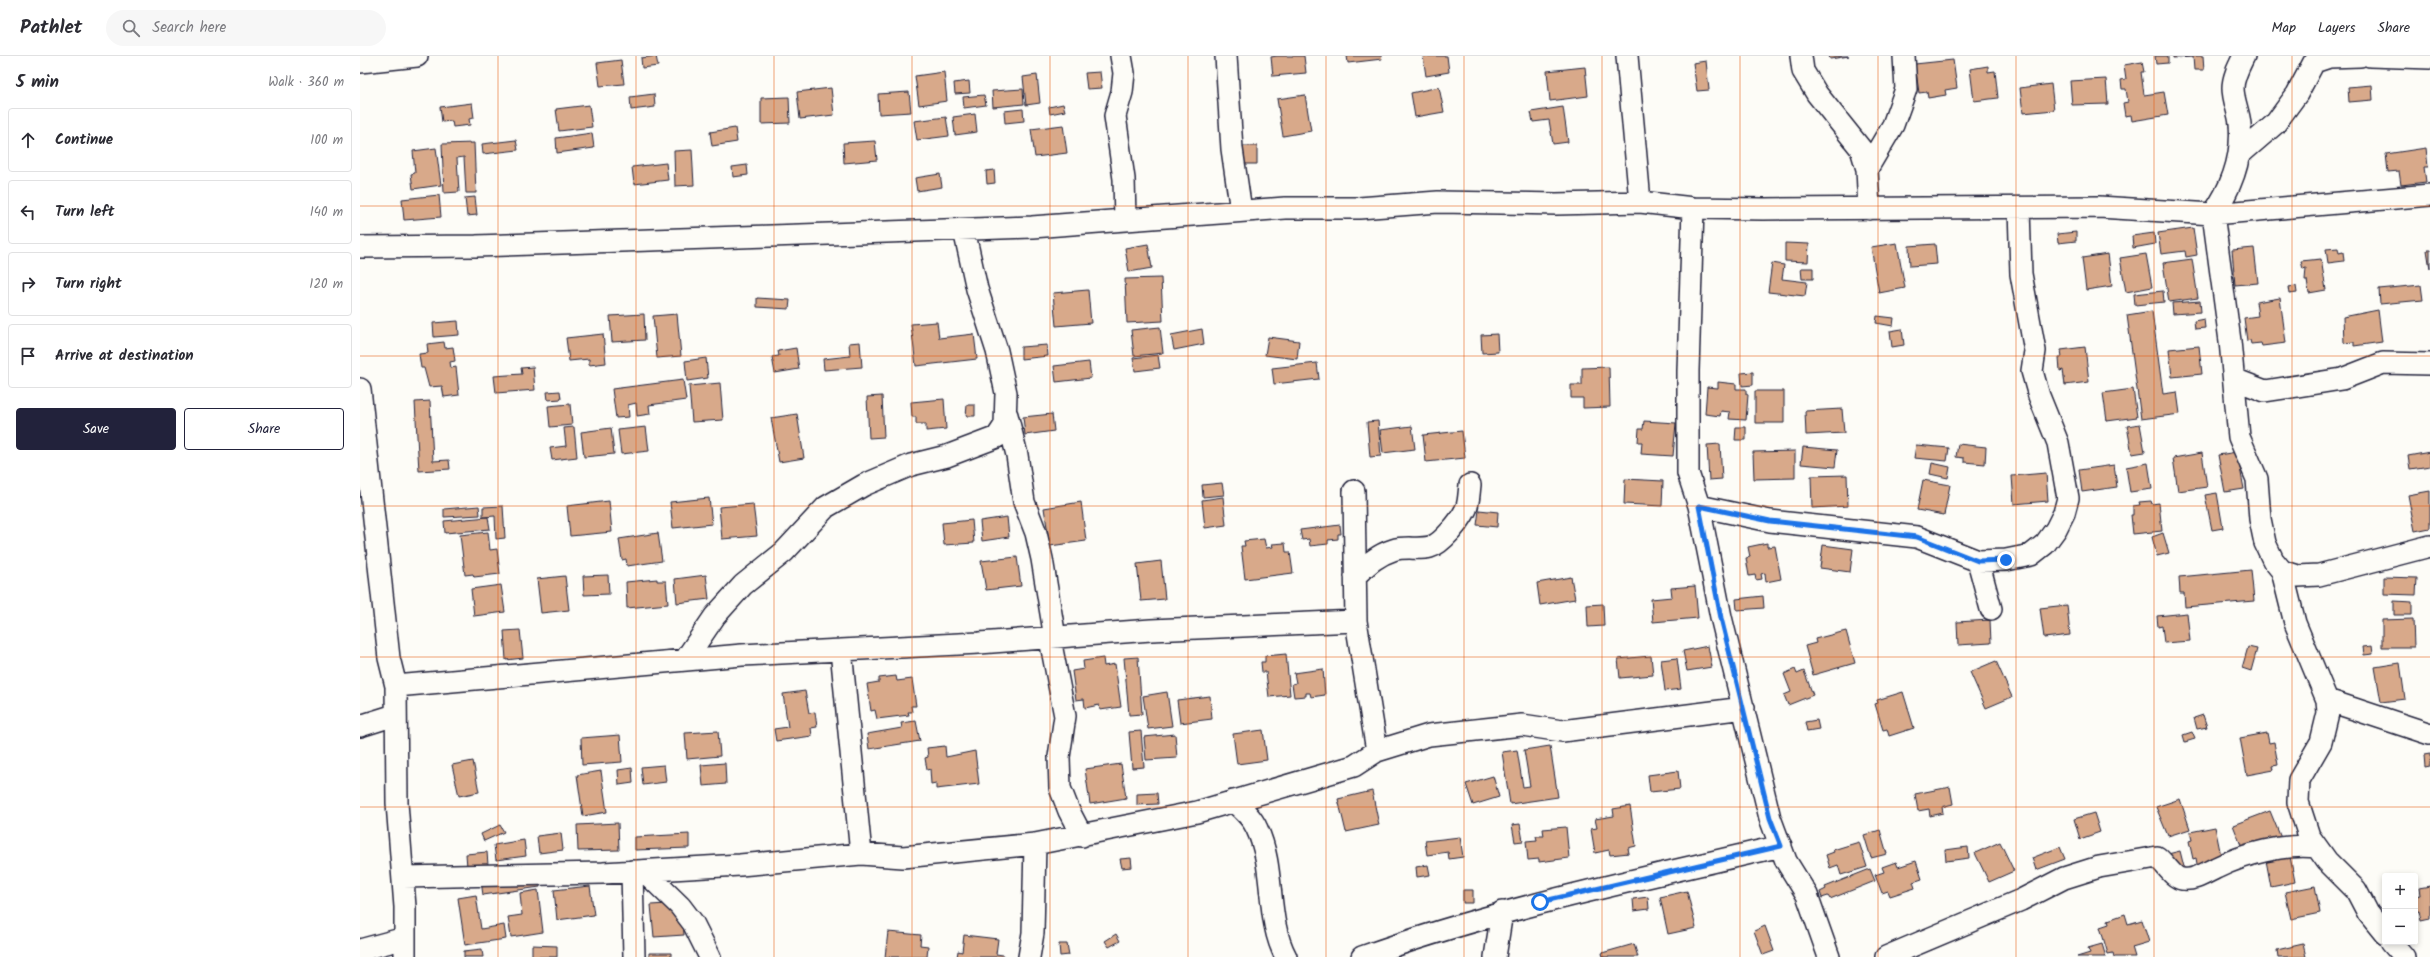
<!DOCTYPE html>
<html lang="en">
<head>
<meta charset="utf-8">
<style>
	:root { --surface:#fff; --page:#f7f7f7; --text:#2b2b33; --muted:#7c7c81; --line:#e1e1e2; --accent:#22223b }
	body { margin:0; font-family:Kalam,sans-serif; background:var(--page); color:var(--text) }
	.controls { position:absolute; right:12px; bottom:12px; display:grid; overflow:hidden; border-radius:4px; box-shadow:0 2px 6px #0003 }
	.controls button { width:36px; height:36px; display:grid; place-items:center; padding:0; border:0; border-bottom:1px solid var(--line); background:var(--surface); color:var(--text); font:20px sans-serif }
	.stop { position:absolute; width:12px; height:12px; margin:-9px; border:3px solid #1a73e8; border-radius:50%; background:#fff }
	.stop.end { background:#1a73e8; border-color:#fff; box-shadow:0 1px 4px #0008 }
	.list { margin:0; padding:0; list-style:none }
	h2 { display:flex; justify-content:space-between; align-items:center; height:52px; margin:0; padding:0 16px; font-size:17px }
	h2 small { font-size:13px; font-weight:400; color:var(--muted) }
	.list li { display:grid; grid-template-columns:26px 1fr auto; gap:12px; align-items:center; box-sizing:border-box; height:64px; margin:0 8px 8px; padding:0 8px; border:1px solid var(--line); border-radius:4px }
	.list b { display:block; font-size:15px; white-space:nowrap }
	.list em { font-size:13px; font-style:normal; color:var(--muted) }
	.actions { display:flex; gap:8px; padding:12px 16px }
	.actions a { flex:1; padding:9px 0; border:1px solid var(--accent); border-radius:4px; text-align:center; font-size:14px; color:var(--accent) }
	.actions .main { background:var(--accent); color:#fff }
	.icon { flex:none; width:22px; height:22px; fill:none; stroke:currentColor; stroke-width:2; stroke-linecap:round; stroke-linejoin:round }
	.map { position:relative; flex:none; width:2070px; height:901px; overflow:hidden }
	header { display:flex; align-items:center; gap:24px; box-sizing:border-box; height:56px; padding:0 20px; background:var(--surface); border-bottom:1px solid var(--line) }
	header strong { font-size:19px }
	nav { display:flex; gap:22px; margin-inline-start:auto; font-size:14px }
	.search { width:280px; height:36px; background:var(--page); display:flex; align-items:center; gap:10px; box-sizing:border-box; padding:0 14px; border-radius:22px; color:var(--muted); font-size:15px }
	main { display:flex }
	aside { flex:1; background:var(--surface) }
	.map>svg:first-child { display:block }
</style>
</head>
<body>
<header>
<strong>Pathlet</strong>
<div class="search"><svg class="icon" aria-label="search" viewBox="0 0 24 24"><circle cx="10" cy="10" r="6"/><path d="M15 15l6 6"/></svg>Search here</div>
<nav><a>Map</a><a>Layers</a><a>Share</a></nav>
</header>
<main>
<aside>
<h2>5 min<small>Walk · 360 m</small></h2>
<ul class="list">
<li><svg class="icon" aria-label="ahead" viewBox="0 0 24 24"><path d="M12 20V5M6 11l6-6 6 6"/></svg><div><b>Continue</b></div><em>100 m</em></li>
<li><svg class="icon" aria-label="left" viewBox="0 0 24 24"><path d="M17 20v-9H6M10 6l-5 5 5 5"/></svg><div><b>Turn left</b></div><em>140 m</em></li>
<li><svg class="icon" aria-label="right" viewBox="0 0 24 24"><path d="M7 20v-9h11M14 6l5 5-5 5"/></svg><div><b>Turn right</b></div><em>120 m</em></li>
<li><svg class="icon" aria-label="arrive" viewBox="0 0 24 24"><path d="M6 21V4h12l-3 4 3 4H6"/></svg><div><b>Arrive at destination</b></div></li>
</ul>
<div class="actions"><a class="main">Save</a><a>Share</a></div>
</aside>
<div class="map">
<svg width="2070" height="901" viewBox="0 0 2070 901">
	<rect width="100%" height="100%" fill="#fdfcf7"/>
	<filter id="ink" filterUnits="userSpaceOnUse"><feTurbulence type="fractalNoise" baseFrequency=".025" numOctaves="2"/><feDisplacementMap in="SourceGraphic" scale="8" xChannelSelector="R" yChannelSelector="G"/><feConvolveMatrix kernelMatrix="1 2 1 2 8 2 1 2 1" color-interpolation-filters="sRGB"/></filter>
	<g filter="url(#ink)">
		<path fill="#d8a98a" stroke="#22223b" d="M296 0 298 10 282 12 281 2Z
			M917 0H944L946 17 913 20 911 1Z
			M987 0H1021L1022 3 988 7Z
			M1063 0H1087L1089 16 1066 20Z
			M1469 0H1489L1470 3Z
			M1795 0H1808V7L1796 8Z
			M1813 0H1843L1844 14H1834L1833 1 1813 2Z
			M261 4 264 28 240 30 237 7Z
			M1593 4 1597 32 1585 34 1586 39 1568 42 1567 36 1559 37 1555 8Z
			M1346 5 1349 34 1337 35 1333 7Z
			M1782 6 1784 16H1781L1784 39 1804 36 1808 59 1772 65 1771 59 1765 60 1763 47 1768 46 1766 33H1762L1761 24 1766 23 1764 9Z
			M1628 10V16L1635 15 1638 42 1614 45 1610 13Z
			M1225 11 1228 40 1190 45 1187 15Z
			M584 16 587 45 559 49 555 20Z
			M740 16 742 32 727 33 725 17Z
			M677 19 680 47 666 49 663 21Z
			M1746 23 1748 48 1712 49 1710 25Z
			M609 25 610 37 595 38 594 27Z
			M1691 28 1694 54 1663 57 1660 32Z
			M2012 29 2013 44 1989 46 1988 31Z
			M1079 31 1084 56 1055 61 1051 37Z
			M471 32 474 59 440 63 437 36Z
			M663 33 664 48 633 51 632 35Z
			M549 36 551 56 519 58 518 38Z
			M294 38 295 51 271 54 270 41Z
			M624 39 626 49 604 52 603 41Z
			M945 39 951 75 923 80 917 43Z
			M429 41 430 67 401 68V42Z
			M112 47 114 62 109 63 110 69 93 71 92 65 82 66 80 51Z
			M703 48 705 55 690 58 689 51Z
			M229 49 232 71 199 75 196 53Z
			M1203 51 1208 86 1193 88 1189 64 1173 66 1171 56Z
			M663 53 664 65 645 67 644 55Z
			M615 58 617 76 595 79 593 61Z
			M586 61 589 80 557 84 554 65Z
			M703 69 707 97 675 101 671 73Z
			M375 72 377 86 352 90 350 76Z
			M232 77 234 92 197 97 196 82Z
			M156 84 158 94 123 98 122 88Z
			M515 85 517 104 484 107 483 87Z
			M114 87 116 137H106L104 101 97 102 99 136 84 137 82 88Z
			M883 90H897V108H883Z
			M76 92 81 129 53 133 51 118 55 117 53 95Z
			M2066 92 2068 111H2064L2066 126 2041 129 2039 115 2028 116 2026 98Z
			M332 94 334 129 315 130 314 95Z
			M306 107 308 124 274 128 272 111Z
			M387 109 388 119 373 121 372 111Z
			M634 114 635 127 627 128 626 115Z
			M580 118 582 131 557 135 555 122Z
			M79 139 81 161 44 164 42 143Z
			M115 141 117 159 107 160 105 142Z
			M1833 172 1837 199 1826 201 1825 195 1801 198 1798 177Z
			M1716 176V185L1698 187 1697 178Z
			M1794 177 1795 188 1773 192 1772 180Z
			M1425 187 1449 188 1448 206 1425 205Z
			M1537 187 1545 232 1519 237 1511 191Z
			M788 188 792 212 769 216 765 192Z
			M1575 188 1577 208 1550 210 1549 190Z
			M1894 192 1898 227 1875 229 1872 194Z
			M1978 192 1979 197 1983 196 1984 205 1968 207 1966 193Z
			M2067 194H2070V213Z
			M1748 198 1752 230 1726 234 1722 202Z
			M1786 198 1792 231 1766 236 1760 202Z
			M1832 203 1838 242 1809 246 1803 207Z
			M1961 203 1966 234 1949 237 1947 224H1945L1946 212 1943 213 1941 205Z
			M1412 207 1424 209 1422 223 1447 226 1445 240 1408 236Z
			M1441 212H1453V223H1442Z
			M801 222 803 265 767 267 765 223Z
			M2061 229 2063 244 2020 248 2019 233Z
			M1936 230 1937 237 1929 238 1928 231Z
			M728 234 731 267 696 270 693 237Z
			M1803 235 1804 246 1775 249 1774 238Z
			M397 242 430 244 429 253 397 251Z
			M1920 242 1926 287 1902 290 1901 287 1891 288 1890 284 1887 285 1884 262 1898 260 1896 246Z
			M1840 245 1841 256 1813 258 1812 247Z
			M2018 254 2022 286 1994 290V286L1984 287 1983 261Z
			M1792 255 1803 338 1817 336 1820 358 1781 363 1767 259Z
			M284 258 285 284 252 286 250 260Z
			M317 258 321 300 297 302 293 260Z
			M1517 260 1534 262 1533 270 1516 267Z
			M1844 263 1845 272 1835 273 1834 265Z
			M98 265 99 279 74 281 73 267Z
			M577 266 579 282 614 278 617 303 556 310 551 268Z
			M800 271 803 297 774 300 771 274Z
			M842 273 844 288 814 294 811 279Z
			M1542 273 1544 289 1532 291 1530 275Z
			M243 278 246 307 229 309V303L209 305 206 282Z
			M1137 278 1138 296 1122 297 1121 279Z
			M908 281 939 285 937 303 905 299Z
			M84 286 85 292 93 291 95 305 90 306 91 312 96 311 99 339 84 341 82 330 69 331 64 312H61L59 298 68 297 67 288Z
			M500 286 502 311 464 314 463 303 490 300 489 287Z
			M687 289 688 300 661 303V291Z
			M1839 290 1842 318 1812 321 1809 293Z
			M1725 291 1729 326 1705 329 1703 314 1700 315 1699 301H1702L1701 294Z
			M436 292 439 313 415 317 412 301 419 300 418 295Z
			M798 299 800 312 775 315 773 302Z
			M346 302 348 322 327 325 325 305Z
			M729 306 731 322 696 326 694 310Z
			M957 307 959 323 914 328 912 312Z
			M173 311 175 334 136 337 134 320 162 318 161 312Z
			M1249 311 1250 351 1223 352V342H1211V329H1222V312Z
			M1393 316V329L1382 330 1381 317Z
			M323 324 326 344 289 349 290 358 277 360 276 347 268 349 269 361 256 362 252 333Z
			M1358 326 1376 328V333H1386V338L1388 339 1386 364 1369 363 1370 356 1361 355 1360 360 1345 358 1347 331 1358 332Z
			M360 327 363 364 332 366 329 330Z
			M1773 333 1777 361 1747 365 1743 337Z
			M200 335 201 343 188 344 187 336Z
			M1395 335H1424V367H1395Z
			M522 340 524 381 509 382 507 341Z
			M584 343 586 373 566 375V368H556V361H552L551 346Z
			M70 345 73 405 89 404 90 413 59 415 55 346Z
			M210 348 212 369 190 371 188 350Z
			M607 349H615V360H606Z
			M1482 353 1484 377 1446 379 1445 355Z
			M437 358 444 402 419 406 411 362Z
			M692 358 694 375 665 379 663 361Z
			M1018 365 1021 400 1010 401 1007 366Z
			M1284 365 1316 367 1313 400 1281 398 1282 386H1278L1279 373H1283Z
			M1780 368 1785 396 1772 398 1767 370Z
			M1052 370 1055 393 1023 397 1020 374Z
			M214 371 217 401 192 404 190 392 206 390 204 372Z
			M286 371 289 395 261 398 258 374Z
			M1376 371H1386V384H1375Z
			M251 372 254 398 224 401 221 376Z
			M1102 375 1105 402 1066 406 1063 379Z
			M1360 388 1362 423 1349 424 1347 389Z
			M1598 388 1626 391 1625 408 1604 406V402L1596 401Z
			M1556 389 1589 392 1587 405 1554 402Z
			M1443 391 1477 394 1475 411 1441 408Z
			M1435 395V422L1394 423 1393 396Z
			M1877 396 1884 433 1865 436 1858 399Z
			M2070 396V410L2050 413 2048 400Z
			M1842 397 1847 431 1818 435 1813 402Z
			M1572 407 1590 411 1588 422 1570 418Z
			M1788 407 1792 433 1770 436 1766 411Z
			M1754 409 1757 431 1722 436 1719 414Z
			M1686 417 1688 445 1654 448 1652 420Z
			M1487 419 1488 450 1452 452 1451 420Z
			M1265 423 1303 425 1302 450 1264 448Z
			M1563 424 1590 429 1584 459 1557 454Z
			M862 427 864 439 843 441 842 429Z
			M2070 435V472L2055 475 2048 439Z
			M1857 437 1863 472 1852 474 1845 439Z
			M863 441 866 469 845 472 842 444Z
			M349 442 352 468 313 472 310 446Z
			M249 445 252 476 210 480 207 450Z
			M1791 445 1792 448 1799 447 1802 475 1773 478 1771 459H1773V450L1780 449 1779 446Z
			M721 446 726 485 690 490 684 452Z
			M393 448 397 480 362 483 359 451Z
			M119 450 120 459 84 461V453Z
			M143 450 145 482 136 483 135 460 123 461V451Z
			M1119 454 1138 456 1137 471 1117 469Z
			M128 461 130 473 85 477 84 465Z
			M647 461 649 481 622 485 620 465Z
			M612 464 614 487 584 489 582 467Z
			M980 469 981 478H978V483L968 484V488L950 490 949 483 942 484 940 474Z
			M128 476 130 494 137 493 140 518 114 521 113 518 105 519 100 479Z
			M298 477 302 505 267 510 266 503 262 504 259 483Z
			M1803 477 1809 497 1797 500 1792 481Z
			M904 483 906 492 913 491 912 488 925 487 926 496H930L933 517 885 523 881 490H885L884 485Z
			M1407 487V491L1415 490 1421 523 1406 526 1405 517 1401 518 1402 523 1396 524 1395 519 1389 520 1386 502 1390 501 1388 491Z
			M1463 489 1493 493 1490 516 1460 512Z
			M657 501 661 530 626 534 621 505Z
			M801 505 805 543 781 545 777 508Z
			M1891 514 1894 545 1825 551 1824 537H1820L1819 521Z
			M248 519 249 538 224 539 223 520Z
			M346 519 349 543 317 547 315 523Z
			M205 520 209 554 181 557 177 523Z
			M1211 521 1215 543 1180 549 1177 527Z
			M2024 521 2057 522 2056 539 2024 538Z
			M297 523V525H306L308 548 267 552 266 526Z
			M141 529 145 556 114 560 111 533Z
			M1335 530 1338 562 1293 566 1291 543 1312 541 1311 532Z
			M1403 540 1404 552 1377 554 1376 543Z
			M2034 545 2052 546V559H2034Z
			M1243 548 1244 570 1228 571 1227 549Z
			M1707 549 1710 579 1684 582 1680 552Z
			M1827 557 1830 585 1804 587 1802 570 1798 571 1797 560Z
			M2053 563 2054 591H2022V564Z
			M1630 564 1631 587 1598 589 1597 566Z
			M160 574 163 602 146 604 144 575Z
			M1486 575 1495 607 1453 619 1445 590 1456 587 1455 583Z
			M1348 590 1352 611 1327 615 1323 595Z
			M2012 590 2013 598 2004 599 2003 591Z
			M1888 591 1897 593 1891 615 1882 612Z
			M926 598 930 639 909 641 906 616H902L901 606H905V600Z
			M1291 600 1293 619 1260 622 1258 603Z
			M778 601 782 658 769 659 764 602Z
			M743 602 744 610 755 608 761 651 740 654 739 649 725 652 724 643 716 644 712 615 724 613 723 605Z
			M1317 602 1321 633 1305 635 1301 604Z
			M1636 605 1652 641 1626 652 1610 616Z
			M2040 607 2045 643 2021 646 2015 611Z
			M963 613 965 639 951 641 950 637H946V640L934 641 932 628 936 627 934 617Z
			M1435 613 1437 618 1444 615 1453 639 1428 649 1424 639 1431 636 1424 618Z
			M536 620 537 625 552 623 556 650H551L552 656H548L549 659 517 663 515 654 511 655 507 628 519 626V622Z
			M445 635 449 657 455 656 457 671 451 672 452 680 416 685 414 673 428 671 423 638Z
			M807 636 812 670 788 673 783 640Z
			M1543 636 1554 672 1529 680 1527 673 1523 674 1515 648 1518 647 1517 644Z
			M850 640 852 663 820 667 817 644Z
			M1843 659 1847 671 1837 673 1834 662Z
			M1457 664 1459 673 1447 675 1445 666Z
			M556 665 560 685 509 693 507 678 542 672 541 667Z
			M903 674 907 704 877 708 873 678Z
			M358 675 360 700 327 703 325 677Z
			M781 675 784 711 772 712 769 676Z
			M1832 676 1835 683 1825 686 1823 679Z
			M1907 677 1909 687 1914 686 1918 709 1913 710 1914 714 1887 719 1880 682Z
			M815 678 817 702 786 704 784 681Z
			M260 679 262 706 222 709 221 682Z
			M585 690 586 701 615 695 619 728 576 733V727L571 728 570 713 567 714 565 702 568 701 567 692Z
			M1190 690 1198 741 1150 748 1142 696 1157 694 1163 731 1170 730 1164 694Z
			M2070 698V710L2065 711 2064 699Z
			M113 705 119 736 99 740 92 709Z
			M365 707 366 728 343 730 341 709Z
			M761 708 766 742 730 748 725 713Z
			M304 709 306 726 283 729 281 711Z
			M272 712 273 727 259 729 258 714Z
			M241 715 247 756 223 760 217 719Z
			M1318 715 1320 733 1290 736 1288 719Z
			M1133 720 1139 741 1113 749 1106 728Z
			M1590 731 1593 748 1582 751 1583 757 1570 760 1569 753 1558 755 1555 738Z
			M1012 735 1019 769 986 776 978 743Z
			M797 737 798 748 777 749V738Z
			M1820 743 1830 773 1808 780 1796 751Z
			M1270 750 1276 790 1268 792 1269 797 1250 799 1249 794 1235 797 1231 773 1237 772 1235 763 1254 760 1253 753Z
			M1910 755 1921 782 1884 797 1873 769Z
			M1734 757 1740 776 1720 783 1714 763Z
			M258 767 259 794 218 795 217 769Z
			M1160 768 1163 785 1155 786 1152 769Z
			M140 769 144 776 124 785 121 778Z
			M1206 771 1209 802 1179 806V803L1168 804 1166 785 1177 784 1176 780H1184L1183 773Z
			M1855 771 1863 809 1838 814 1836 802 1833 803 1829 785 1832 784 1830 776Z
			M1520 774 1527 798 1511 802 1504 779Z
			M201 777 203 794 179 797 177 780Z
			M329 778V792L275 794V781Z
			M1100 781 1103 801 1089 803 1088 796 1067 799 1065 785Z
			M164 784 166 800 136 804 134 789Z
			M1499 786 1507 811 1481 819 1478 809 1470 812 1466 799 1474 796 1473 794Z
			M1640 786 1654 815 1629 826 1615 797Z
			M1608 791 1609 802 1586 805 1585 794Z
			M1700 791 1705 803 1676 814 1672 802Z
			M1820 795 1825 815 1812 817 1808 798Z
			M1929 795 1935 826 1911 831 1905 799Z
			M127 796 128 809 107 811 106 798Z
			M771 802 772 811 762 812 760 803Z
			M1556 805 1562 823 1553 826 1555 832 1530 840 1528 835 1522 837 1515 819 1524 816 1522 811 1536 806 1538 811Z
			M1068 809 1070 819 1057 821 1056 811Z
			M1510 813 1515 825 1470 843 1468 840 1462 842 1460 836 1466 833 1465 831Z
			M178 817 180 831 123 839 121 825Z
			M230 830 234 859 197 864 194 834Z
			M1955 830 1960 857 1931 863 1925 836Z
			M2070 830V862L2061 864 2059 854 2055 855V840L2060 839 2059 832Z
			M178 834 183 876 151 881 148 861 162 859 160 837Z
			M1103 834H1113V847H1103Z
			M1327 835 1336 872 1308 878 1300 841Z
			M116 839 121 873 144 869 146 883 105 889 98 842Z
			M1288 841 1289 853 1274 855 1273 843Z
			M322 847 324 879 294 881 291 849Z
			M1765 858 1768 868 1782 864 1789 886 1772 891 1775 901H1754L1753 897 1748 898 1740 871 1749 868 1748 864Z
			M1405 870 1414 895 1403 899 1394 875Z
			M528 876 561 879 560 889 568 890 567 901H525Z
			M756 878 760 885 749 891 745 885Z
			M604 879 638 883 636 898 643 899V901H597L598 895 602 896Z
			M699 888H707L709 899 700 900Z
			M1274 888 1278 901H1243L1242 897Z
			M1742 888 1746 901H1717L1730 897 1728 892Z
			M1943 888 1946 901H1918L1917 894Z
			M172 889 197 890V901H172Z
			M122 893 123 901H104V895Z
			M289 897H311V901H289Z"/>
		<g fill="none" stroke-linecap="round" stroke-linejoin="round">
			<defs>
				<path id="minor" d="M761 0 764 17 762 36 755 60 764 123 765 163
					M866 0 872 93 881 155
					M1267 0 1280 146
					M1441 0 1443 15 1457 38 1501 93 1507 113 1509 153
					M1884 0C1879 10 1873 21 1873 32 1873 44 1879 56 1880 68 1883 102 1872 131 1853 158L1870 285 1879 381 1897 423 1900 463 1905 487 1913 504 1922 515 1938 520 1959 519 2070 490
					M2010 0 2070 2
					M0 6 57 0
					M1879 99 1915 68 1937 38 1954 6 1969 1 2000 0
					M1507 113 1533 69 1546 33 1544 0
					M1333 152 1328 315V417L1339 450 1361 561 1410 762 1426 805 1447 839 1469 901
					M0 191 116 190 672 171 925 152H999L1078 146 1196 148 1280 146 1333 152 1403 153 1739 151 1853 158 2070 139
					M1874 323 1905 335 1982 323 2023 307 2070 308
					M0 333 29 602 36 630 37 747 45 851V901
					M647 359 657 399 664 446 676 477 682 503 695 582
					M994 435 996 565 1017 695
					M1339 450 1410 465 1557 481 1618 505 1631 553
					M1618 505 1646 504 1671 499 1685 488 1696 473 1704 457 1708 442 1698 387 1679 340 1672 315 1675 295 1661 218 1659 152
					M1922 515 1935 567 1967 644 1968 657 1961 686 1939 724 1938 746 1949 780 1967 805 1996 834 2008 857 2025 878
					M995 520C1007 509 1017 499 1033 494 1045 490 1058 494 1070 491 1082 488 1101 464 1106 453 1109 447 1109 436 1110 429
					M690 583 705 660 699 701 700 732 709 755 722 780
					M481 594 501 798
					M325 604 355 560 383 529 424 496 466 451 504 429 551 409 587 400 637 381 645 369 646 337 637 295 617 233 604 174
					M36 630 382 599 619 587 791 574 996 565
					M1967 644 2070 678
					M0 670 35 659
					M873 745C882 753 892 761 897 773 916 813 905 862 926 901
					M272 815 274 901
					M284 815 320 850 333 867 350 901
					M43 821 243 817 380 809 501 798 543 801 675 788 837 756 994 710 1017 695 1069 679 1162 669 1202 675 1384 652
					M2031 886 2044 901
					M0 894 45 882
					M669 901 673 877 675 788
					M1002 901C1139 852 1280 823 1421 790
					M1135 901 1142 856
					M1526 901 1661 844 1704 822 1739 811 1797 801C1805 807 1813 822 1822 823 1835 825 1845 817 1856 812 1884 798 1926 787 1957 791"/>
			</defs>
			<use href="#minor" stroke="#22223b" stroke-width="24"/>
			<use href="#minor" stroke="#fdfcf7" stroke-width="21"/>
		</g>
	</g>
	<g fill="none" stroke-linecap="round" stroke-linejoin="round" filter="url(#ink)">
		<path stroke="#1a73e8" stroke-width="5" d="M1180 846 1421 790 1410 762 1361 562 1339 450 1410 465 1557 481 1618 505 1646 504"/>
	</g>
	<path fill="none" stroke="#e8590c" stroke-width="1" stroke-opacity="0.55" d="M138 0V901M276 0V901M414 0V901M552 0V901M690 0V901M828 0V901M966 0V901M1104 0V901M1242 0V901M1380 0V901M1518 0V901M1656 0V901M1794 0V901M1932 0V901M0 150H2070M0 300H2070M0 450H2070M0 601H2070M0 751H2070"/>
</svg>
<div class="controls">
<button>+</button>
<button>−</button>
</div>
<div class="stop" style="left:1180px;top:846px"></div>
<div class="stop end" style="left:1646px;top:504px"></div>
</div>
</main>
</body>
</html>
